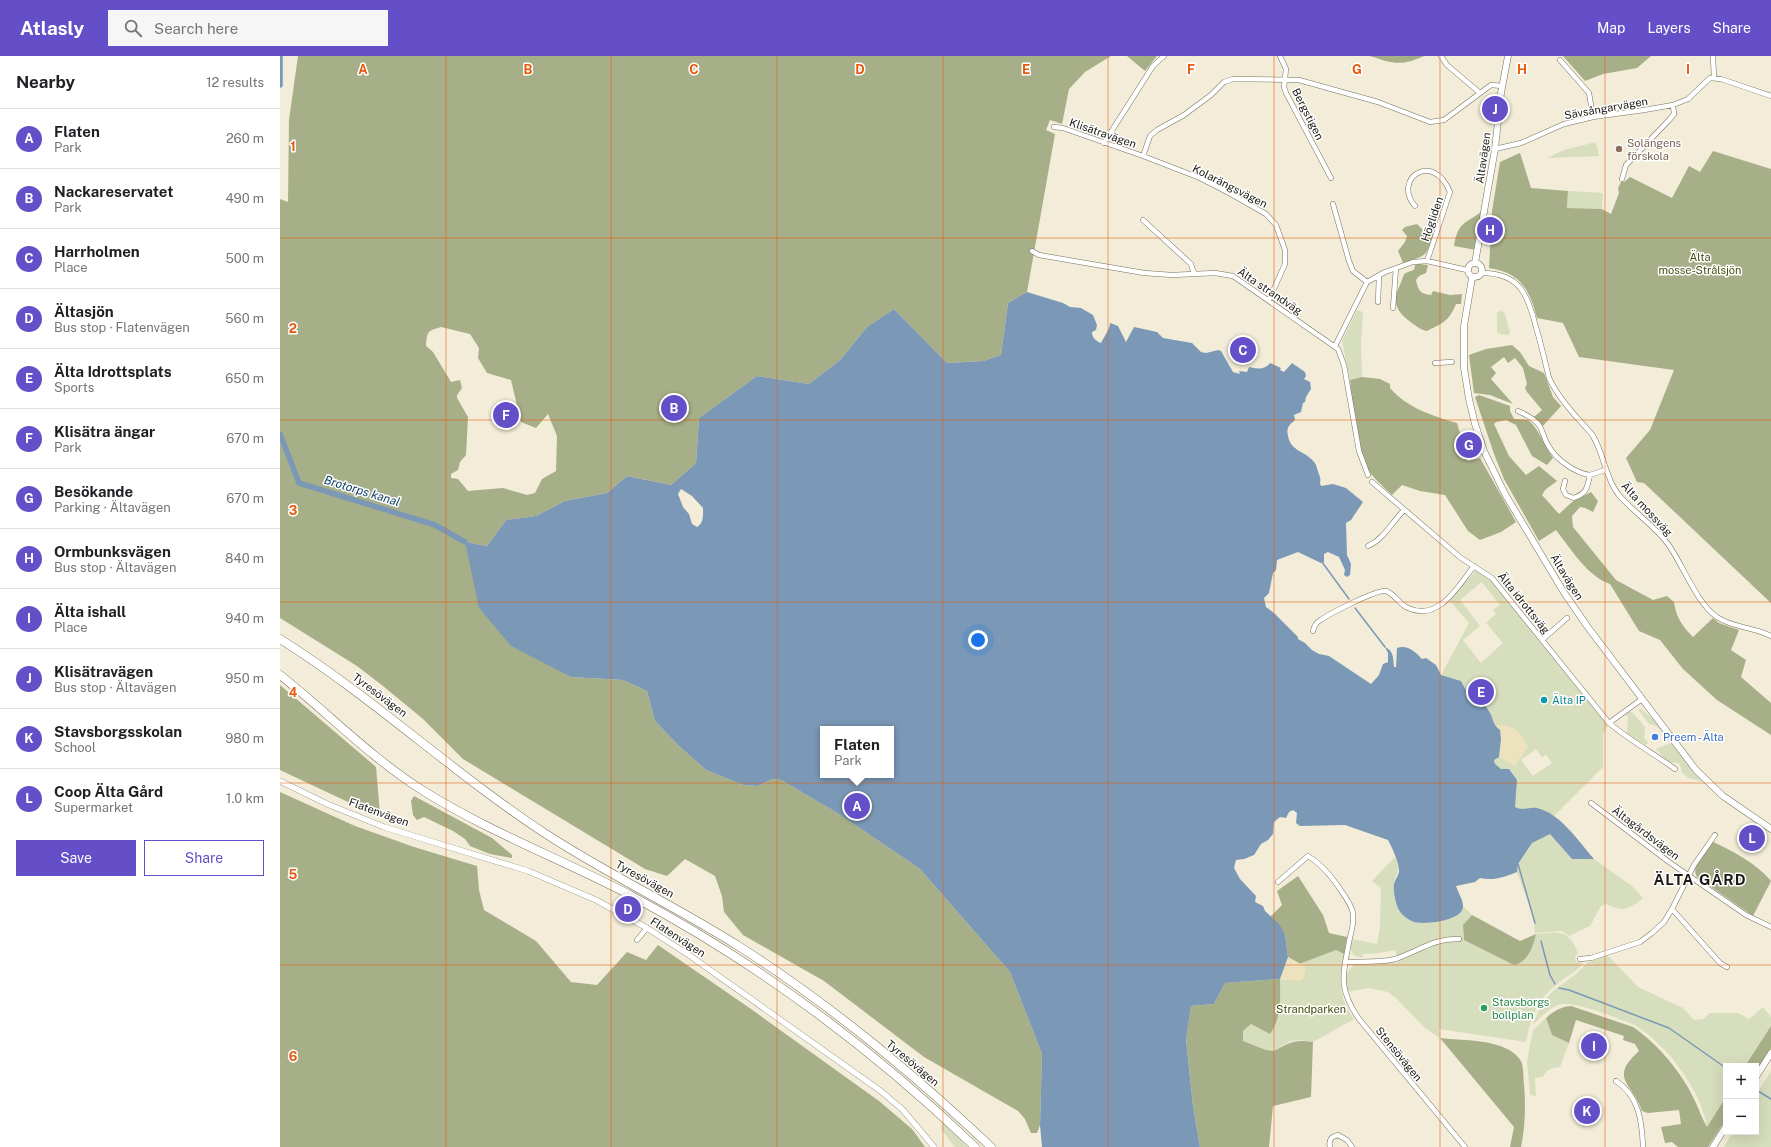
<!DOCTYPE html>
<html lang="en">
<head>
<meta charset="utf-8">
<style>
	:root { --surface:#fff; --page:#f6f6f6; --text:#202124; --muted:#757577; --line:#e0e0e0; --accent:#644fc8 }
	body { margin:0; font-family:"Public Sans",sans-serif; background:var(--page); color:var(--text) }
	.controls { position:absolute; right:12px; bottom:12px; display:grid; overflow:hidden; border-radius:0px; box-shadow:0 4px 16px #0002 }
	.controls button { width:36px; height:36px; display:grid; place-items:center; padding:0; border:0; border-bottom:1px solid var(--line); background:var(--surface); color:var(--text); font:20px sans-serif }
	.you { position:absolute; left:698px; top:584px; width:14px; height:14px; margin:-10px; border:3px solid #fff; border-radius:50%; background:#1a73e8; box-shadow:0 0 0 6px #1a73e833 }
	.badge { display:grid; place-items:center; width:26px; height:26px; border-radius:50%; background:var(--accent); color:#fff; font-size:13px; font-weight:700 }
	.pin { position:absolute; translate:-50% -50%; border:2px solid #fff; box-shadow:0 1px 4px #0006 }
	.popup { position:absolute; left:540px; top:670px; width:74px; height:52px; box-sizing:border-box; display:grid; place-content:center; border-radius:0px; background:var(--surface); filter:drop-shadow(0 1px 3px #0005); font-size:13px; white-space:nowrap; color:var(--muted) }
	.popup b { font-size:15px; color:var(--text) }
	.popup::after { content:''; position:absolute; left:50%; top:100%; margin-left:-8px; border:8px solid transparent; border-top-color:var(--surface) }
	.list { margin:0; padding:0; list-style:none }
	h2 { display:flex; justify-content:space-between; align-items:center; height:52px; margin:0; padding:0 16px; font-size:17px }
	h2 small { font-size:13px; font-weight:400; color:var(--muted) }
	.list li { display:grid; grid-template-columns:26px 1fr auto; gap:12px; align-items:center; box-sizing:border-box; height:60px; padding:0 16px; border-top:1px solid var(--line) }
	.list b { display:block; font-size:15px; white-space:nowrap }
	.list p { margin:0; font-size:13px; white-space:nowrap; color:var(--muted) }
	.list em { font-size:13px; font-style:normal; color:var(--muted) }
	.actions { display:flex; gap:8px; padding:12px 16px }
	.actions a { flex:1; padding:9px 0; border:1px solid var(--accent); border-radius:0px; text-align:center; font-size:14px; color:var(--accent) }
	.actions .main { background:var(--accent); color:#fff }
	.icon { flex:none; width:22px; height:22px; fill:none; stroke:currentColor; stroke-width:2; stroke-linecap:round; stroke-linejoin:round }
	.map { position:relative; flex:none; width:1491px; height:1091px; overflow:hidden }
	header { display:flex; align-items:center; gap:24px; box-sizing:border-box; height:56px; padding:0 20px; background:var(--accent); color:#fff }
	header strong { font-size:19px }
	nav { display:flex; gap:22px; margin-inline-start:auto; font-size:14px }
	.search { width:280px; height:36px; background:var(--page); display:flex; align-items:center; gap:10px; box-sizing:border-box; padding:0 14px; border-radius:0px; color:var(--muted); font-size:15px }
	main { display:flex }
	aside { flex:1; background:var(--surface) }
	.map>svg:first-child { display:block }
</style>
</head>
<body>
<header>
<strong>Atlasly</strong>
<div class="search"><svg class="icon" aria-label="search" viewBox="0 0 24 24"><circle cx="10" cy="10" r="6"/><path d="M15 15l6 6"/></svg>Search here</div>
<nav><a>Map</a><a>Layers</a><a>Share</a></nav>
</header>
<main>
<aside>
<h2>Nearby<small>12 results</small></h2>
<ul class="list">
<li><span class="badge">A</span><div><b>Flaten</b><p>Park</p></div><em>260 m</em></li>
<li><span class="badge">B</span><div><b>Nackareservatet</b><p>Park</p></div><em>490 m</em></li>
<li><span class="badge">C</span><div><b>Harrholmen</b><p>Place</p></div><em>500 m</em></li>
<li><span class="badge">D</span><div><b>Ältasjön</b><p>Bus stop · Flatenvägen</p></div><em>560 m</em></li>
<li><span class="badge">E</span><div><b>Älta Idrottsplats</b><p>Sports</p></div><em>650 m</em></li>
<li><span class="badge">F</span><div><b>Klisätra ängar</b><p>Park</p></div><em>670 m</em></li>
<li><span class="badge">G</span><div><b>Besökande</b><p>Parking · Ältavägen</p></div><em>670 m</em></li>
<li><span class="badge">H</span><div><b>Ormbunksvägen</b><p>Bus stop · Ältavägen</p></div><em>840 m</em></li>
<li><span class="badge">I</span><div><b>Älta ishall</b><p>Place</p></div><em>940 m</em></li>
<li><span class="badge">J</span><div><b>Klisätravägen</b><p>Bus stop · Ältavägen</p></div><em>950 m</em></li>
<li><span class="badge">K</span><div><b>Stavsborgsskolan</b><p>School</p></div><em>980 m</em></li>
<li><span class="badge">L</span><div><b>Coop Älta Gård</b><p>Supermarket</p></div><em>1.0 km</em></li>
</ul>
<div class="actions"><a class="main">Save</a><a>Share</a></div>
</aside>
<div class="map">
<svg width="1491" height="1091" viewBox="0 0 1491 1091">
	<rect width="100%" height="100%" fill="#f2ecd8"/>
	<path fill="#d7debd" fill-rule="evenodd" d="M1316 86 1319 100 1267 102 1284 94Z
		M1288 135 1323 137 1322 153 1287 152Z
		M1077 254 1083 256 1081 288 1082 321 1070 324 1062 285Z
		M1221 254 1225 258 1230 277 1228 279 1217 277V257Z
		M1198 512 1209 519 1250 569 1249 571 1329 667 1323 679V711L1274 760 1256 752 1239 753 1235 751V740L1237 733 1215 708 1214 669 1210 655 1190 637 1187 636 1181 625 1161 619 1189 567 1170 545ZM1202 526 1220 549 1213 554 1216 558 1206 567 1223 587 1201 607 1183 584 1200 570 1180 544ZM1256 693 1262 701 1266 699 1272 707 1253 720 1241 704Z
		M1358 653H1361L1372 662 1386 680 1376 670 1369 668Z
		M1349 656H1352L1365 671 1364 682 1368 687 1366 689 1347 678 1348 661 1346 658Z
		M1391 687 1423 726 1408 722 1402 716 1399 707 1388 706 1376 693Z
		M1270 777 1292 803H1314L1353 831 1363 842C1348 854 1344 856 1326 848L1321 850 1310 870 1289 880 1282 875 1255 877 1253 859 1237 816 1238 808 1252 787Z
		M1115 801C1122 818 1116 813 1114 828 1114 833 1115 838 1116 843 1121 870 1143 868 1165 864 1173 863 1181 859 1183 850L1192 859 1183 869 1184 884 1234 909C1248 906 1253 891 1256 878 1279 876 1290 873 1298 898L1295 900 1296 906 1303 907C1297 915 1289 919 1281 925 1257 943 1252 957 1246 986L1159 973 1160 982 1145 972 1115 941 1108 936 1089 932 1067 936 1065 922 1069 914 1074 909 1118 906 1115 894 1099 897 1083 898V902L1073 899 1070 890 1072 883 1097 888 1100 870 1101 832 1092 825Z
		M1056 894 1064 898C1059 922 1058 943 1074 963L1033 986 1021 984 1010 985 994 995 986 994 963 985V975L971 968 990 978 1000 953V923L1007 924 1019 908 1023 905Z
		M1327 899 1358 931 1403 952 1414 964 1424 963 1429 957H1458L1469 963 1483 951 1491 961V970L1465 1010H1446V1041L1427 1071C1421 1034 1387 989 1355 969 1339 963 1293 943 1278 949 1268 953 1261 961 1254 968L1253 967 1263 946 1274 934 1296 918 1308 906Z
		M1266 962 1272 979 1289 987 1280 1011C1272 1012 1266 1013 1263 1021L1255 1022 1256 1040 1250 1039 1247 1005 1253 974Z
		M1491 1015V1091H1444L1453 1076H1476V1039Z
		M662 1066 687 1091H675L661 1073Z"/>
	<path fill="#a7af88" fill-rule="evenodd" d="M18 0H831L805 16 789 33 782 68 770 64 766 74 775 78 747 236 728 247 721 299 703 305 667 307 614 253 587 271 560 304 529 328 477 320 419 362 416 407 391 429 347 420 327 437 285 445 256 460 226 464 207 490 185 486 291 621 343 624 367 635 375 665 399 690 426 714 463 729 478 730 492 723 501 724 559 758 640 813 730 916 762 998 760 1069 757 1077H751L745 1063 738 1055 644 1001 544 925 463 879 444 856 442 840 435 820 405 803 387 820 365 813 183 703 143 663 103 630 77 610 0 562V143L8 146 9 64ZM161 271 190 278 199 292 198 302 207 317 231 324 241 366 256 372 268 358 277 380 276 415 262 423 255 437 247 439 223 432 188 435 178 423 171 422V418L178 414 180 406 186 399 188 361 177 342V339L182 332 180 324 171 326 153 296 146 290C147 276 147 275 161 271Z
		M847 0H877L865 15Z
		M1090 0H1144C1122 10 1113 8 1090 0Z
		M1283 0H1371L1357 12 1323 18 1305 25Z
		M1433 95 1491 113V547L1364 427 1357 426 1346 402 1370 374 1394 314 1299 301 1283 267 1257 262C1249 233 1241 217 1209 212L1212 155 1220 106 1240 97 1251 132 1288 135 1287 152 1322 153 1331 158 1339 137 1338 132 1341 126H1344L1350 121 1392 142 1409 110 1420 116Z
		M1202 155 1196 194 1174 190C1178 165 1186 168 1202 155Z
		M1137 168 1142 173 1154 178C1145 202 1147 199 1123 207L1118 195 1125 186 1127 180 1122 174 1125 171Z
		M1139 208 1148 209 1146 217 1139 220 1136 224C1138 235 1141 238 1151 239L1153 235 1170 239 1182 238 1181 248H1176C1169 265 1163 267 1147 275 1141 274 1138 271 1133 268 1118 257 1110 247 1120 229 1125 218 1121 218 1134 214L1135 209Z
		M1232 289 1240 296 1249 310 1264 317 1273 341 1281 350 1262 371 1254 361 1262 354 1247 336 1245 332 1247 328 1243 312 1235 302 1228 307 1224 301 1211 311 1216 317 1211 323 1233 348 1210 339 1194 337 1189 299 1206 293Z
		M1082 321 1100 323 1110 328V332C1127 352 1153 360 1177 367L1188 405 1200 402 1236 466 1221 476 1200 484 1188 475 1165 439 1140 435 1122 429 1112 439C1103 430 1092 422 1087 411 1073 385 1073 352 1070 324Z
		M1199 339 1230 350V355L1234 363 1248 364C1259 372 1264 390 1273 402L1267 409 1252 400 1236 369 1226 364 1216 366 1214 368 1229 400 1246 419 1259 410 1277 425 1265 434 1262 439 1279 458 1292 446 1311 436 1318 445 1313 456 1305 452 1300 451 1292 460 1293 471 1336 524 1373 544 1387 540 1394 546C1396 561 1402 570 1413 581L1433 562 1439 567 1459 574 1451 594 1466 604 1461 621 1491 647V679L1437 644 1403 613 1380 584 1359 575 1330 528C1307 520 1291 493 1276 474L1259 485 1224 423 1214 398 1195 341Z
		M0 629 96 711 100 758 85 754 0 714Z
		M0 736 75 770 134 791 197 810 199 834 204 854 256 885 291 926 317 929 347 896 366 904 378 889 471 953 599 1045 632 1073 645 1091H0Z
		M134 740 212 782 232 799V802L210 798 190 790 185 783 173 775 144 761 137 764 133 759 131 745Z
		M1433 786C1453 795 1477 808 1491 825L1473 860 1417 821C1410 808 1425 796 1433 786Z
		M1018 820 1043 859 1049 877 1067 881 1064 898 1056 894 1019 908 1008 901 1005 878 990 861 1002 849 997 835Z
		M1192 859 1240 885 1256 878C1253 891 1248 906 1234 909L1184 884 1183 869Z
		M1000 923C1000 945 1002 960 990 978L971 968 963 975V985L986 994 994 995C1010 986 1015 983 1033 986L1031 1041 993 1050 989 1091H920L913 1050 906 982 911 950 934 948 945 927Z
		M1291 950 1353 971C1378 988 1403 1018 1415 1045 1419 1054 1422 1062 1427 1071L1446 1041V1063L1428 1091H1398L1392 1086 1385 1087 1381 1071 1401 1068 1399 1054 1368 1057 1362 1055C1353 1027 1328 1023 1359 995L1355 988 1343 984 1344 980 1296 964 1289 987 1272 979 1266 962C1274 955 1280 951 1291 950Z
		M1491 970V992L1476 1016V1010H1465Z
		M1160 982C1183 985 1227 982 1241 1005 1244 1011 1243 1022 1244 1029 1246 1049 1245 1072 1241 1091H1230L1234 1071Z"/>
	<path fill="#ece2bd" d="M1214 669C1235 669 1238 673 1248 691L1235 710 1219 701 1221 683 1220 674Z
		M1008 901 1025 910 1026 915 1022 924 1017 925 1000 923Z"/>
	<path fill="#7b99b7" fill-rule="evenodd" d="M747 236 783 247 790 251 801 252 813 259 817 269 816 274 812 276C812 282 816 285 821 287 824 280 830 274 830 267L838 270 846 286 854 271 877 276 883 282 912 287 921 296 926 297 938 294 941 295 953 316 960 318 959 315 967 316 969 311C977 313 985 314 990 307L1001 312 1000 314 1004 316 1012 307 1025 316 1026 320 1024 323 1030 326 1031 333 1026 341 1025 346 1023 347 1021 356 1014 359 1015 364C1009 369 1006 372 1008 380 1011 396 1026 395 1034 406 1037 409 1037 414 1039 418 1040 422 1041 422 1040 427L1041 430 1053 428 1066 432 1083 446 1071 464 1066 467 1067 499 1071 508 1070 519 1067 521 1064 519 1065 514 1059 501 1048 496 1044 498V506L1041 507 1018 496 997 504 996 514 993 517 989 537 984 542 986 551 994 557 1018 581V583L1025 587 1032 594 1039 598 1049 600 1091 628 1099 619 1103 608 1108 606V597L1105 591C1114 595 1113 602 1114 611H1116L1117 592C1127 588 1136 596 1142 603L1146 602 1156 609 1161 619 1181 625 1187 636C1195 638 1204 647 1209 655 1214 662 1211 667 1220 674L1221 683 1219 701 1214 704 1215 708 1221 713H1229L1237 724 1235 751C1242 755 1249 751 1257 752 1280 757 1299 786 1314 803H1292L1270 778 1252 787 1238 808 1237 816C1224 821 1214 825 1200 822L1195 826 1176 830C1178 836 1183 844 1183 850 1184 865 1144 869 1134 866 1129 864 1124 861 1121 857 1116 851 1113 836 1114 828 1115 824 1118 820 1119 816 1120 809 1112 791 1108 784L1065 769 1020 770 1016 767 1017 757 1013 754 1009 756 1006 762 1000 761 994 766 993 778 988 784 981 788 974 799 964 803 956 804 954 812 960 823 976 840 975 846 983 850 985 855 999 868 1005 878 1008 901 1000 923 945 927 934 948 911 950 906 983 913 1050 920 1091H762L760 1069 762 998 730 916 640 813 559 758 501 724 492 723 478 730 463 729 426 714 399 690 375 665 367 635 343 624 291 621 231 590 199 552 185 486 207 490 226 464 256 460 285 445 327 437 347 420 391 429 416 407 419 362 477 320 529 328 560 304 587 271 614 253 667 307 703 305 721 299 728 247ZM401 433 412 440 423 452C423 459 424 467 417 471L412 468 409 458 403 451 398 438ZM543 673H611V719H543Z"/>
	<g fill="none" stroke-linecap="round" stroke-linejoin="round">
		<path stroke="#7b99b7" stroke-width="1.5" d="M1042 506 1069 543
			M1075 552 1105 591
			M1238 808 1255 867
			M1261 885 1270 919 1275 928
			M1279 932 1289 934 1389 972 1446 1012
			M1478 1035 1491 1043"/>
		<path stroke="#7b99b7" stroke-width="5.5" d="M0 29V0
			M0 378 19 427 155 469 185 486"/>
		<defs>
			<path id="minor" d="M1000 0 1006 13 1004 31 1006 37 1051 122
				M1161 0 1167 9 1200 37
				M1433 0 1434 22
				M1280 4 1309 37 1313 61
				M774 71 783 72 863 100 870 80 877 74 904 59 931 39 944 26 953 23 1019 24 1098 46 1150 66 1164 64 1211 29 1223 30
				M824 87 873 10 884 0
				M1215 93 1241 87 1284 68 1313 61 1364 54 1393 49 1408 43 1430 22 1441 23 1491 40
				M863 100 920 122 951 138 986 158 996 169 1005 194V208L989 244
				M1342 123 1346 109 1390 63 1394 58 1393 49
				M1053 148 1069 205 1073 215 1087 226
				M1135 150C1112 123 1153 94 1170 136L1147 205
				M863 164 911 208 914 218
				M752 195 759 199 864 217 892 219 935 217 953 220 1058 293 1064 309 1079 395 1088 419
				M1202 217C1240 217 1248 239 1256 271 1261 288 1265 305 1269 322 1277 339 1288 352 1301 366 1305 371 1310 375 1313 380 1324 398 1325 421 1338 438 1353 456 1374 469 1388 488 1402 507 1417 548 1437 561 1453 572 1474 571 1491 580
				M1098 246 1099 220
				M1113 252 1116 212
				M1055 290 1087 226 1105 216 1133 206 1147 205 1187 214
				M1155 307 1172 306
				M1238 355C1246 359 1254 362 1259 369 1263 375 1264 383 1268 389 1275 403 1295 417 1310 419L1325 414
				M1285 425 1283 433 1286 439 1294 442C1307 437 1307 432 1310 419
				M1092 426 1181 502 1212 522 1329 667 1362 643
				M1088 490C1104 483 1112 466 1124 454
				M1033 575C1034 571 1036 567 1039 565 1049 558 1097 533 1106 535 1114 537 1120 549 1128 552 1159 566 1178 530 1194 510
				M1262 584 1287 562
				M1329 667C1349 684 1373 697 1395 713
				M1311 747 1389 806 1466 859 1491 871
				M998 826 1028 800C1041 808 1049 817 1058 830 1063 838 1071 847 1073 857 1074 865 1072 874 1070 881 1063 918 1057 931 1079 963L1185 1091
				M1392 853 1440 907 1447 911
				M357 884 367 872
				M1300 903 1311 902 1360 886 1372 877 1384 866 1392 853 1414 809 1435 779
				M1065 906C1081 905 1100 907 1115 903 1137 896 1154 882 1179 883
				M1336 1025C1359 1040 1362 1065 1363 1091
				M1050 1091C1048 1084 1052 1080 1058 1079L1067 1084 1072 1091"/>
			<path id="tertiary" d="M0 725 47 748 104 771 248 815 316 844 367 872 409 899 602 1036 623 1054 654 1091"/>
			<path id="secondary" d="M1188 214a7 7 0 1 1 14 0a7 7 0 1 1-14 0Z
				M1195 207 1215 93 1221 37 1228 0
				M1192 222 1184 270V312L1189 343 1195 368 1204 395 1225 438 1283 535 1307 570 1416 714 1443 740 1491 773
				M1476 1021 1491 997
				M1433 1091 1446 1070"/>
			<path id="motorway" d="M0 583C94 642 174 718 266 778 329 819 397 851 460 891 551 949 633 1017 711 1091
				M0 619C48 657 90 701 142 734 207 775 281 803 350 839 476 906 592 992 695 1091"/>
		</defs>
		<use href="#minor" stroke="#777160" stroke-width="5.5"/>
		<use href="#tertiary" stroke="#777160" stroke-width="6"/>
		<use href="#secondary" stroke="#777160" stroke-width="7"/>
		<use href="#motorway" stroke="#777160" stroke-width="9"/>
		<use href="#minor" stroke="#fff" stroke-width="4.5"/>
		<use href="#tertiary" stroke="#fff" stroke-width="5.5"/>
		<use href="#secondary" stroke="#fff" stroke-width="6"/>
		<use href="#motorway" stroke="#fff" stroke-width="8"/>
	</g>
	<path fill="none" stroke="#e8590c" stroke-width="1" stroke-opacity="0.55" d="M166 0V1091M331 0V1091M497 0V1091M663 0V1091M828 0V1091M994 0V1091M1160 0V1091M1325 0V1091M0 182H1491M0 364H1491M0 546H1491M0 727H1491M0 909H1491"/>
	<circle fill="#8d6e63" stroke="#fff" stroke-width="1.5" cx="1339" cy="93" r="4"/>
	<circle fill="#0f9aa8" stroke="#fff" stroke-width="1.5" cx="1264" cy="644" r="4"/>
	<circle fill="#3f7fe0" stroke="#fff" stroke-width="1.5" cx="1375" cy="681" r="4"/>
	<circle fill="#2e9e5b" stroke="#fff" stroke-width="1.5" cx="1204" cy="952" r="4"/>
	<g text-anchor="middle" stroke-width="3" stroke-linejoin="round" paint-order="stroke">
		<g font-size="11" fill="#1b1912" stroke="#fff">
			<text transform="translate(1326 52) rotate(-10)" y="4">Sävsångarvägen</text>
			<text transform="translate(1028 58) rotate(63)" y="4">Bergstigen</text>
			<text transform="translate(823 77) rotate(19)" y="4">Klisätravägen</text>
			<text transform="translate(1203 102) rotate(-82)" y="4">Ältavägen</text>
			<text transform="translate(950 130) rotate(27)" y="4">Kolarängsvägen</text>
			<text transform="translate(1152 163) rotate(-71)" y="4">Högliden</text>
			<text transform="translate(990 235) rotate(34)" y="4">Älta strandväg</text>
			<text transform="translate(1367 453) rotate(47)" y="4">Älta mossväg</text>
			<text transform="translate(1287 521) rotate(58)" y="4">Ältavägen</text>
			<text transform="translate(1244 547) rotate(51)" y="4">Älta idrottsväg</text>
			<text transform="translate(100 639) rotate(37)" y="4">Tyresövägen</text>
			<text transform="translate(99 756) rotate(20)" y="4">Flatenvägen</text>
			<text transform="translate(1366 777) rotate(37)" y="4">Ältagårdsvägen</text>
			<text transform="translate(365 823) rotate(29)" y="4">Tyresövägen</text>
			<text transform="translate(398 881) rotate(33)" y="4">Flatenvägen</text>
			<text transform="translate(1119 998) rotate(51)" y="4">Stensövägen</text>
			<text transform="translate(633 1007) rotate(40)" y="4">Tyresövägen</text>
		</g>
		<g font-size="11" fill="#785e54" stroke="#fff" text-anchor="start">
			<text x="1347" y="91">Solängens<tspan x="1347" dy="13">förskola</tspan></text>
		</g>
		<g font-size="11" fill="#454e0d" stroke="#fff">
			<text x="1420" y="205">Älta<tspan x="1420" dy="13">mosse-Strålsjön</tspan></text>
			<text x="1031" y="957">Strandparken</text>
		</g>
		<g font-size="11" fill="#0d838f" stroke="#fff" text-anchor="start">
			<text x="1272" y="648">Älta IP</text>
		</g>
		<g font-size="11" fill="#366cbe" stroke="#fff" text-anchor="start">
			<text x="1383" y="685">Preem - Älta</text>
		</g>
		<g font-size="11" fill="#27864d" stroke="#fff" text-anchor="start">
			<text x="1212" y="950">Stavsborgs<tspan x="1212" dy="13">bollplan</tspan></text>
		</g>
		<g font-size="12" font-style="italic" fill="#104068" stroke="#fff">
			<text transform="translate(82 435) rotate(17)" y="4">Brotorps kanal</text>
		</g>
		<g font-size="15" font-weight="bold" letter-spacing="1" fill="#1b1912" stroke="#fff">
			<text x="1420" y="829">ÄLTA GÅRD</text>
		</g>
	</g>
	<g font-size="13" text-anchor="middle" font-weight="bold" fill="#e8590c" stroke="#fff" stroke-width="3" stroke-linejoin="round" paint-order="stroke">
		<text x="83" y="18">A</text>
		<text x="248" y="18">B</text>
		<text x="414" y="18">C</text>
		<text x="580" y="18">D</text>
		<text x="746" y="18">E</text>
		<text x="911" y="18">F</text>
		<text x="1077" y="18">G</text>
		<text x="1242" y="18">H</text>
		<text x="1408" y="18">I</text>
		<text x="13" y="95">1</text>
		<text x="13" y="277">2</text>
		<text x="13" y="459">3</text>
		<text x="13" y="641">4</text>
		<text x="13" y="823">5</text>
		<text x="13" y="1005">6</text>
	</g>
</svg>
<div class="controls">
<button>+</button>
<button>−</button>
</div>
<div class="you"></div>
<div class="pin badge" style="left:577px;top:750px">A</div>
<div class="popup"><b>Flaten</b>Park</div>
<div class="pin badge" style="left:394px;top:352px">B</div>
<div class="pin badge" style="left:963px;top:294px">C</div>
<div class="pin badge" style="left:348px;top:853px">D</div>
<div class="pin badge" style="left:1201px;top:636px">E</div>
<div class="pin badge" style="left:226px;top:359px">F</div>
<div class="pin badge" style="left:1189px;top:389px">G</div>
<div class="pin badge" style="left:1210px;top:174px">H</div>
<div class="pin badge" style="left:1314px;top:990px">I</div>
<div class="pin badge" style="left:1215px;top:53px">J</div>
<div class="pin badge" style="left:1307px;top:1055px">K</div>
<div class="pin badge" style="left:1472px;top:782px">L</div>
</div>
</main>
</body>
</html>
